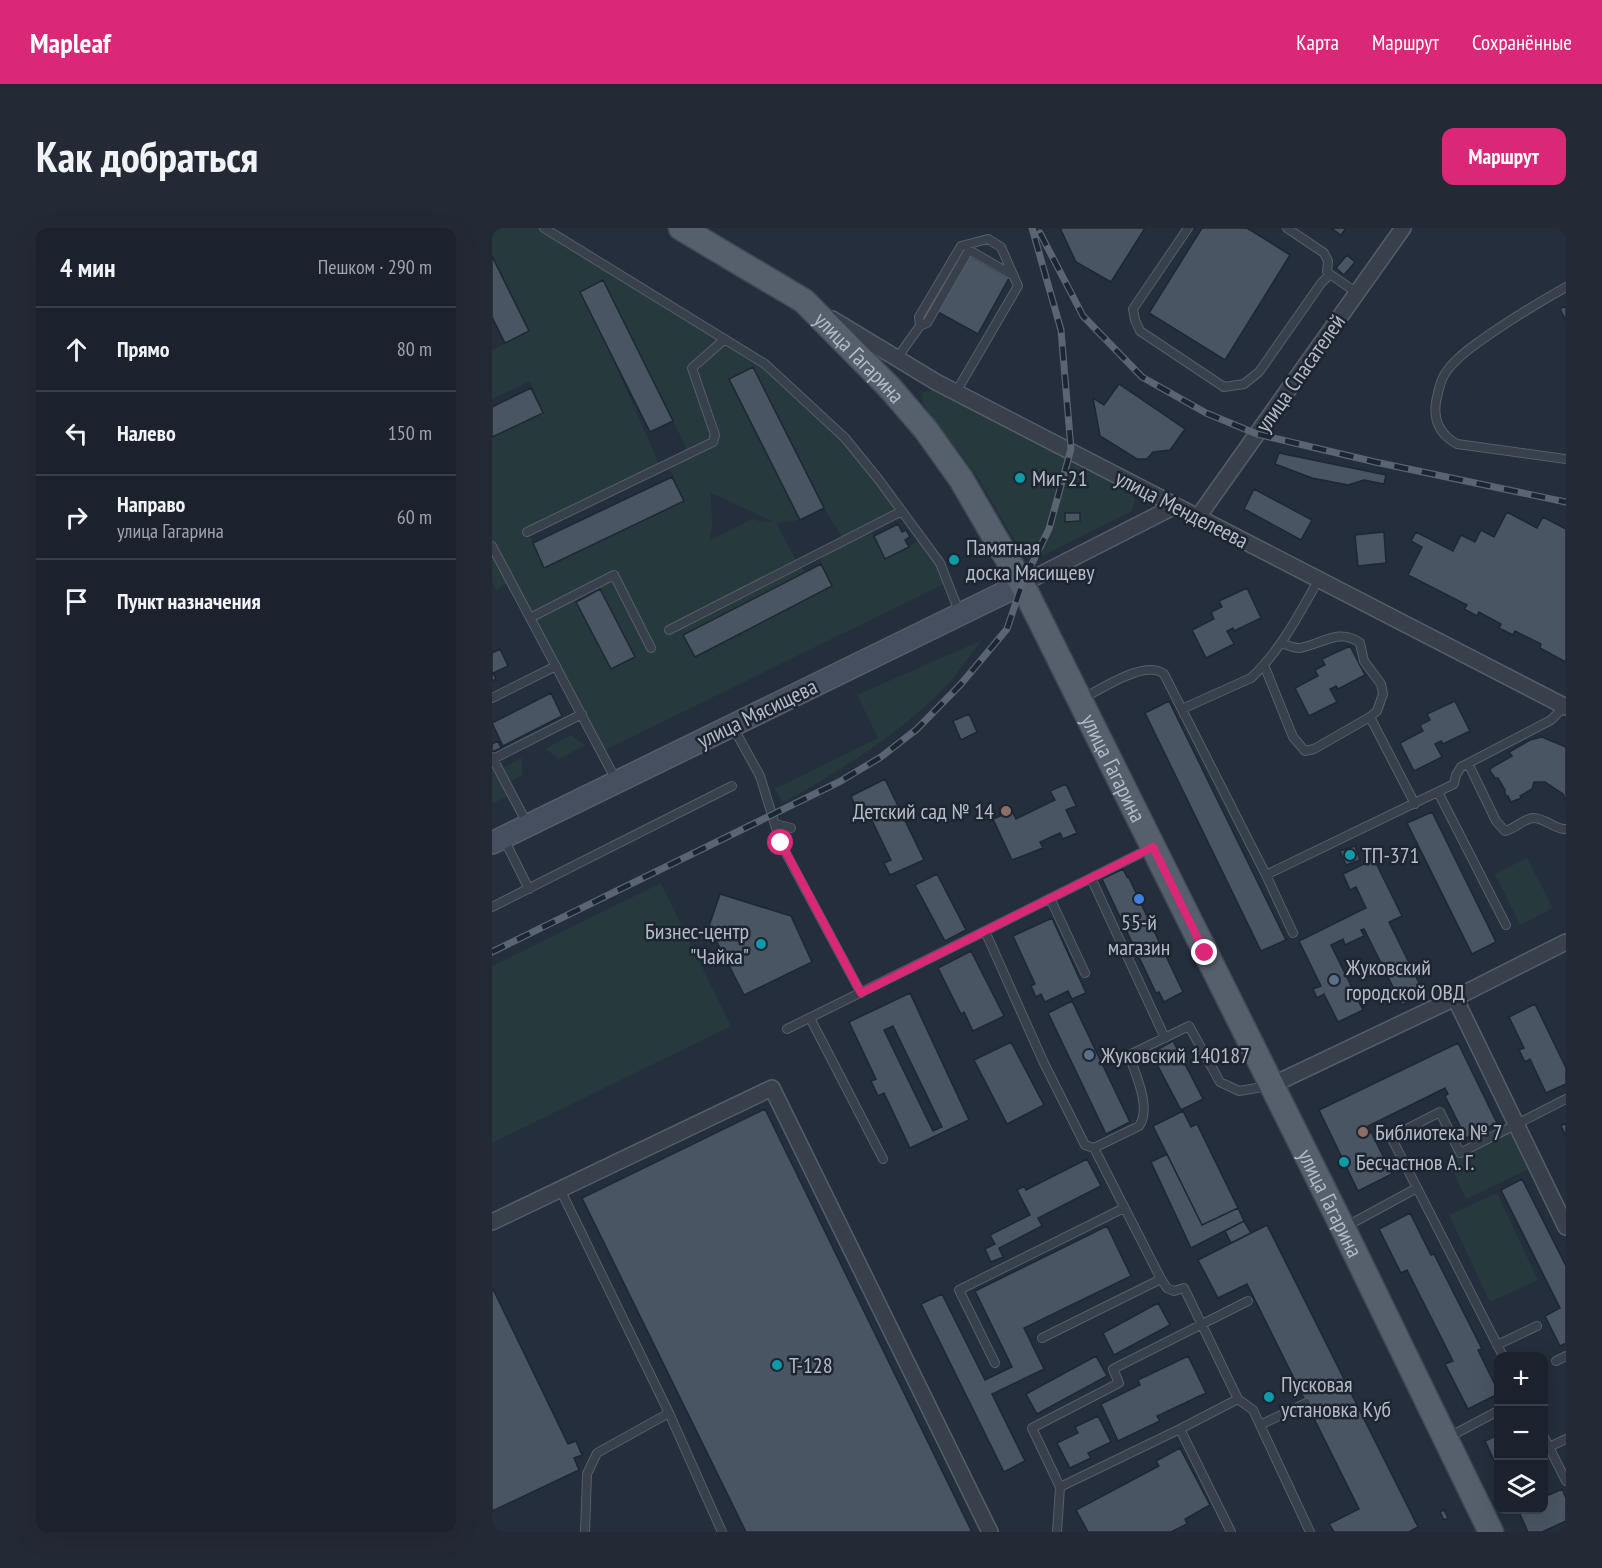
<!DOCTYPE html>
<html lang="ru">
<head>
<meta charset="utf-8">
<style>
	:root { --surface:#1b222d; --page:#242a35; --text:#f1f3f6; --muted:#a0a4aa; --line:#393f49; --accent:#db2777 }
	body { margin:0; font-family:"PT Sans Narrow",sans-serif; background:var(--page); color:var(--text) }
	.controls { position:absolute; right:18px; bottom:18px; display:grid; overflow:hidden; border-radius:12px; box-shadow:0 6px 24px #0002 }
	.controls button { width:54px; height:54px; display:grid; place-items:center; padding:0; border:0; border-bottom:2px solid var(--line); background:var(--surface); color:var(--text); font:30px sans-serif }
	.stop { position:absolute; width:18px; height:18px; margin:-14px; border:4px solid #db2777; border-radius:50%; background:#fff }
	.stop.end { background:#db2777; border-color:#fff; box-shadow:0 2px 6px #0008 }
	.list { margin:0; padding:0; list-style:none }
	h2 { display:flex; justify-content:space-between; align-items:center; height:78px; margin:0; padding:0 24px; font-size:26px }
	h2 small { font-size:20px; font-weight:400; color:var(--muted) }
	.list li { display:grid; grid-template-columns:39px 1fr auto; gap:18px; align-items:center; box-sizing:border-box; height:84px; padding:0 24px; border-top:2px solid var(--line) }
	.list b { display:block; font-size:22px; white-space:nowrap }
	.list p { margin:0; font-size:20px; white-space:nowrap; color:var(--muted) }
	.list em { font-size:20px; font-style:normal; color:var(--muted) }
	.icon { flex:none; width:33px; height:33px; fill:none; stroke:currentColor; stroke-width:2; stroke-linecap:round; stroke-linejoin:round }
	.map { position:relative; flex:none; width:1074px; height:1304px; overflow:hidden; border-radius:12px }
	header { display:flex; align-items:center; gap:36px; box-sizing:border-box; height:84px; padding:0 30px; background:var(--accent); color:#fff }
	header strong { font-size:28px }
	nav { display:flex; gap:33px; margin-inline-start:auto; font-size:21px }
	.intro { display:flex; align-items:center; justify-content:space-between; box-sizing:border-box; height:144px; padding:0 36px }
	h1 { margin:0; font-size:42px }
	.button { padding:15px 27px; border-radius:12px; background:var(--accent); color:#fff; font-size:21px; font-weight:700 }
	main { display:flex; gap:36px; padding:0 36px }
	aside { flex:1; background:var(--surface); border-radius:12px; box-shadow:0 6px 24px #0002 }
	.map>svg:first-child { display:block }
</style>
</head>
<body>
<header>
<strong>Mapleaf</strong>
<nav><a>Карта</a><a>Маршрут</a><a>Сохранённые</a></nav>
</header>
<div class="intro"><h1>Как добраться</h1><a class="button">Маршрут</a></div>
<main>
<aside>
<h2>4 мин<small>Пешком · 290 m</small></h2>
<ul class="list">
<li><svg class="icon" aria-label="ahead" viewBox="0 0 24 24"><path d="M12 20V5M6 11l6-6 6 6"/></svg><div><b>Прямо</b></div><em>80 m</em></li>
<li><svg class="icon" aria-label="left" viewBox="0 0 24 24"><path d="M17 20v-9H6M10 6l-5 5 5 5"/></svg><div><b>Налево</b></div><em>150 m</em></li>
<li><svg class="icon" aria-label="right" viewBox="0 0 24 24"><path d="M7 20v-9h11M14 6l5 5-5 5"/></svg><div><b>Направо</b><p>улица Гагарина</p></div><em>60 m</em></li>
<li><svg class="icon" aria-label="arrive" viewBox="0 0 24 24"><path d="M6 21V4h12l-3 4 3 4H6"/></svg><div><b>Пункт назначения</b></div></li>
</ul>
</aside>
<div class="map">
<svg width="1074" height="1304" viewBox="0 0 1074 1304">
	<rect width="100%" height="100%" fill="#242e3c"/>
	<path fill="#263a3d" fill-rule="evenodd" d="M0 0H55L273 136 353 210 410 283 378 300 393 331 417 319 430 310 456 354 109 524 18 353 4 362 0 353V209L51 185 38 153 0 171V122L37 103 0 28ZM110 52 197 225 176 236 192 273 52 340 36 305 169 240 116 120 88 64ZM261 139 332 280 352 313 329 325V336L340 358 203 429 192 408 314 344 306 336 284 295 308 292 237 151ZM219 265 282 294H272L260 291 217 313 220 297ZM107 356 108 361 119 441 82 368Z
		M442 162 636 260 643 271 640 283 546 330 531 327 486 250 431 176 430 164Z
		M490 412C479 426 468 442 456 456 409 506 350 541 291 575L283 561 386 510 365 467Z
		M79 507 93 517 67 531 53 521Z
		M0 530 6 542 30 530V547L14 556 19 566 0 576Z
		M1035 630 1061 680 1028 697 1003 646Z
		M169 655 239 798 0 915V738Z
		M1020 901 1039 940 974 971 956 932Z
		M1005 965 1046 1052 998 1074 957 987Z"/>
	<path fill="#4a5564" stroke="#1f2733" stroke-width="1.5" fill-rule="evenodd" d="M568 0H653L619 54 584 34Z
		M710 0H755L798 27 733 132 657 85Z
		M839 0H854L849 7Z
		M477 27 517 50 486 106 446 84Z
		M855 27 863 34 852 47 844 40Z
		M0 28 37 103 13 115 0 89Z
		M111 52 181 193 158 204 88 64Z
		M1074 78V93L1068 81Z
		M261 139 332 280 308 292 237 151Z
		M627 156 693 201 678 222 661 224 655 231H645L608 208 601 170 612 177Z
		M39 160 51 185 0 209V179Z
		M787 225 894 247 892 256 872 252 856 257 820 250 783 236Z
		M180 249 192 273 52 340 41 315Z
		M762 261 820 292 809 312 752 281Z
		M1015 284 1045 300 1051 289 1074 301V434L1048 420 1049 416 1023 403 1021 407 1007 400 1009 396 987 384 985 388 972 381 975 377 916 347 930 319 919 313 924 304 961 323 969 307 983 314 989 302 1002 309Z
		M573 285H588V293L573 294Z
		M406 296 410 304 414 302 418 309 413 312 417 319 393 331 382 308Z
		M892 304 894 335 866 338 863 307Z
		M329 336 340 358 203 429 191 407Z
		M755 360 769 390 742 403 741 400 735 403 742 416 714 430 700 402 722 391 719 384 730 379 727 373Z
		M108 361 143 429 119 441 84 374Z
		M858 418 873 447 846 461 844 458 838 461 845 474 817 488 803 460 826 448 823 442 833 437 830 431Z
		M8 421 16 438 1 445 4 451 0 453V425Z
		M59 465 70 488 11 518 0 495Z
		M677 473 794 712 769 723 653 485Z
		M963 473 978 503 951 516 949 513 943 516 950 529 922 543 908 515 931 503 928 497 938 492 935 486Z
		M477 486 485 504 469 512 461 493Z
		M1050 509 1074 519V573L1071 566 1053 554H1042L1040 561 1028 568 1029 570 1019 574 1016 568 1013 567V562L1006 550H1003L998 543 999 540 1020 528 1017 524 1038 512Z
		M6 513 9 520 0 524V516Z
		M393 551 432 632 398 647 392 635 399 632 372 576 364 580 359 568Z
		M574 556 584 578 574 582 585 605 571 611 568 605 548 614 551 620 520 632 501 591 520 583 524 591 563 572 558 563Z
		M940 584 1004 714 980 726 915 595Z
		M863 618 868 632 854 637 848 623Z
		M882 631 910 688 897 694 932 765 910 777 872 701 869 702 872 708 853 717 851 711 839 717 871 782 846 794 832 766 825 770 821 761 829 758 807 713 874 680 864 659 858 662 851 646Z
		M631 641 635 649 636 648 691 764 672 774 667 764 664 765 610 651Z
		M445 646 474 702 453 713 423 657Z
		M228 666 299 688 320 734 252 767 217 698Z
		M560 690 594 765 580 771 576 763 553 774 549 766 544 769 539 758 543 756 521 708Z
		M479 723 512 788 481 803 472 784 469 786 446 740Z
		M418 765 477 892 418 920 392 865 386 868 379 853 384 851 357 794ZM401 798 450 899 441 903 392 802Z
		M580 773 638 894 614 906 556 785Z
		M1043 776 1074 840V856L1054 865 1038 831 1033 834 1027 822 1032 820 1017 789Z
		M681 813 711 871 689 882 659 825Z
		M519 814 552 877 515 896 482 832Z
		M966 815 1005 895 974 910 953 868 956 866 953 860 929 872 872 900 875 906 879 904 900 946 866 963 827 882Z
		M735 824 738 831 733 834 730 827Z
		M273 881 480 1304H254L90 970Z
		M691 883 699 899 705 896 746 980 710 997 661 898Z
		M1074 895V908L1069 898Z
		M675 926 710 997 746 980 752 993 699 1020 659 934Z
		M595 931 609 958 546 990 550 998 507 1020 511 1029 499 1034 493 1021 503 1016 498 1007 538 987 525 962 532 958 534 962Z
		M1030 951 1074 1038V1115L1068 1118 1053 1088 1068 1080 1009 962Z
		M918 985 939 1027 942 1026 990 1121 986 1122 1006 1163V1166L976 1181 953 1136 961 1133 915 1042 909 1045 887 1001Z
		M752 993 759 1005 739 1015 733 1003Z
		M775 997 926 1299 917 1304H842L837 1296 867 1281 755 1056 726 1070 706 1032Z
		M615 998 639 1048 532 1100 552 1141 500 1166 533 1233 512 1244 429 1076 450 1066 493 1152 520 1139 483 1063Z
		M0 1059 76 1216 84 1213 90 1227 82 1230 87 1242 0 1283Z
		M666 1075 678 1097 622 1127 611 1105Z
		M604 1128 615 1148 545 1186 534 1166Z
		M696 1128 714 1165 665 1188 668 1193 626 1213 609 1176 648 1157 646 1152Z
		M606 1188 619 1214 596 1225 599 1230 578 1240 565 1215 586 1205 583 1199Z
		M1006 1207V1241L993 1213Z
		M688 1220 718 1277 693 1291 695 1296 679 1304H596L584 1282 667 1238 664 1233Z
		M1052 1255 1057 1267 1070 1261 1074 1270V1293L1050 1304H1036L1026 1282H1052Z
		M952 1282 956 1290 952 1292 948 1284Z"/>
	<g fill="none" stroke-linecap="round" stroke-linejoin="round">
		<defs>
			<path id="lane" d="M52 0 273 136 353 210 387 252 448 335 468 386
				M696 0 641 81 643 92 648 103 732 159 752 156 767 144 830 54 838 47
				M795 0 832 25 836 33 835 44 865 65
				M1074 59C1044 76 1016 93 988 113 976 122 963 131 954 144 948 152 946 164 944 174 941 193 949 207 965 216L1074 231
				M428 98 427 89 469 18 496 11 509 19 526 58 464 164
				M405 130 428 98 435 95 477 22 522 48
				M35 304 221 214 223 207 200 140 233 111
				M0 318 124 552
				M38 390 122 347 159 420
				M177 402 410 283
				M772 437 801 509 813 523 822 521 878 489 885 483 891 466 889 456 872 433 868 415C847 399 829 417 807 420 801 420 795 417 789 415
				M0 470 64 438
				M591 470C610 461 653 431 672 446L774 647 801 705
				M690 481 759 450C789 422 807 386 827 351
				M878 489 923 576
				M241 499 268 548 289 616 369 765
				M0 529 36 597
				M1 531 90 486
				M976 535 1004 593 1013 603C1023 601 1031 591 1041 590 1054 590 1063 602 1074 601
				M946 564 1014 697
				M283 596 299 600
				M12 611 37 661
				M657 621 493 703 551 833 593 917 602 920 669 1051 675 1060 682 1063 692 1060 746 1171 761 1182 818 1304
				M774 647 962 556 964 547 969 539 1059 492 1073 478
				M599 650 673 810
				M558 670 593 745
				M0 679 240 558
				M318 790 391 931
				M295 801 493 703
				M602 920 647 898C660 880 643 845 637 827L697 798 728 854 747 863 776 858
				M68 961 177 1185 230 1304
				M853 999 925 960
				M550 1110 669 1051
				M1005 1117 1045 1098
				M1011 1128 899 909 948 884 968 925 1074 871
				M1064 1133 1074 1128
				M503 1135 467 1062 632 980
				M768 1197 814 1175
				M688 1201 568 1259 540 1200 627 1155 621 1141 756 1073
				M1052 1209 1074 1253
				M955 1210 1006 1183
				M1057 1219 1074 1211
				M93 1304 95 1246 105 1225 177 1185
				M565 1304 568 1259
				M739 1304 688 1201 746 1171"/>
			<path id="street" d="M340 91 444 154 1074 479
				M706 289 911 0
				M530 356 683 278
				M963 770 1074 999
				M780 857 963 770 1074 714
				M0 994 280 860 498 1304"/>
			<path id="secondary" d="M0 615 530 356"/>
			<g id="primary">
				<path id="s1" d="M189 0 312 73 398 160 434 202 469 251 530 356 851 1000 999 1304"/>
			</g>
		</defs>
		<use href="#lane" stroke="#565e6a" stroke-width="10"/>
		<use href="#street" stroke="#565e6a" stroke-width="18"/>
		<use href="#secondary" stroke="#565e6a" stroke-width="24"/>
		<use href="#primary" stroke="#414955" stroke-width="27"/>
		<use href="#lane" stroke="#38404c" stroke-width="8"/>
		<use href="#street" stroke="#38404c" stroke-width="15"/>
		<use href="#secondary" stroke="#464f5f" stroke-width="21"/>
		<use href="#primary" stroke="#565f6c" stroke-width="24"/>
		<defs>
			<path id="rail" d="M548 5 591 88 650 149 714 185 765 206 883 234 1074 274
				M0 724 347 554 389 529 425 501 469 456 515 401 530 356 557 301 579 221 569 102 540 0"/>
		</defs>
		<use href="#rail" stroke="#5a6473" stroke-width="7"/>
		<use href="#rail" stroke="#1d2531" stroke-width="4.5" stroke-dasharray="14" stroke-linecap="butt"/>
	</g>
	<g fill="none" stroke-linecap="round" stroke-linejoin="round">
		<path stroke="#db2777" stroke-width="8" d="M289 615 369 765 661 619 713 725"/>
	</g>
	<g fill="#0f9aa8" stroke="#1d2531" stroke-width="2">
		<circle cx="528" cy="250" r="6"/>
		<circle cx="462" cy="332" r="6"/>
		<circle cx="858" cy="627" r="6"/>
		<circle cx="269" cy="716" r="6"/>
		<circle cx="852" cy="934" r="6"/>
		<circle cx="285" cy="1137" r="6"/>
		<circle cx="777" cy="1169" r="6"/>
	</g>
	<g fill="#8d6e63" stroke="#1d2531" stroke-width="2">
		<circle cx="514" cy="583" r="6"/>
		<circle cx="871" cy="904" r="6"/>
	</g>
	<circle fill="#3f7fe0" stroke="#1d2531" stroke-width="2" cx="647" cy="671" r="6"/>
	<g fill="#5c6f8a" stroke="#1d2531" stroke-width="2">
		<circle cx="842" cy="752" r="6"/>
		<circle cx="597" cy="827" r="6"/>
	</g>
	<g text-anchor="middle" stroke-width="5" stroke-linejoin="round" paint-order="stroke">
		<g font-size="22" fill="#b4bbc7" stroke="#1d2531">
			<text dy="8" stroke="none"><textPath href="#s1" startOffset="222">улица Гагарина</textPath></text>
			<text transform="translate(808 145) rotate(-55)" y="8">улица Спасателей</text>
			<text transform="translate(690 281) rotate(27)" y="8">улица Менделеева</text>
			<text transform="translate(265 485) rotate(-26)" y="8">улица Мясищева</text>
			<text dy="8" stroke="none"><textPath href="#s1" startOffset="708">улица Гагарина</textPath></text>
			<text dy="8" stroke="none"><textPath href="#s1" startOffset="1194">улица Гагарина</textPath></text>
		</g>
		<g font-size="22" fill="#b4bbc7" stroke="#1d2531" text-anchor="start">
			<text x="540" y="258">Миг-21</text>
			<text x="474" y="327">Памятная<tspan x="474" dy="25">доска Мясищеву</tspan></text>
			<text x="502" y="591" text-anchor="end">Детский сад № 14</text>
			<text x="870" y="635">ТП-371</text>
			<text x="647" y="702" text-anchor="middle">55-й<tspan x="647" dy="25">магазин</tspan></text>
			<text x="257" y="711" text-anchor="end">Бизнес-центр<tspan x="257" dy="25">"Чайка"</tspan></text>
			<text x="854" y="747">Жуковский<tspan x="854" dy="25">городской ОВД</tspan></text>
			<text x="609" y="835">Жуковский 140187</text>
			<text x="883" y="912">Библиотека № 7</text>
			<text x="864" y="942">Бесчастнов А. Г.</text>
			<text x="297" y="1145">Т-128</text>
			<text x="789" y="1164">Пусковая<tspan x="789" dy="25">установка Куб</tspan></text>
		</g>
	</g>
</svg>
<div class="controls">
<button>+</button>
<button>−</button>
<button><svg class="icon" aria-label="layers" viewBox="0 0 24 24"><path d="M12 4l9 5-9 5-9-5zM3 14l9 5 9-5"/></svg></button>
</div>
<div class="stop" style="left:289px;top:615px"></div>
<div class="stop end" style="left:713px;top:725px"></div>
</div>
</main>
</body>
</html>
